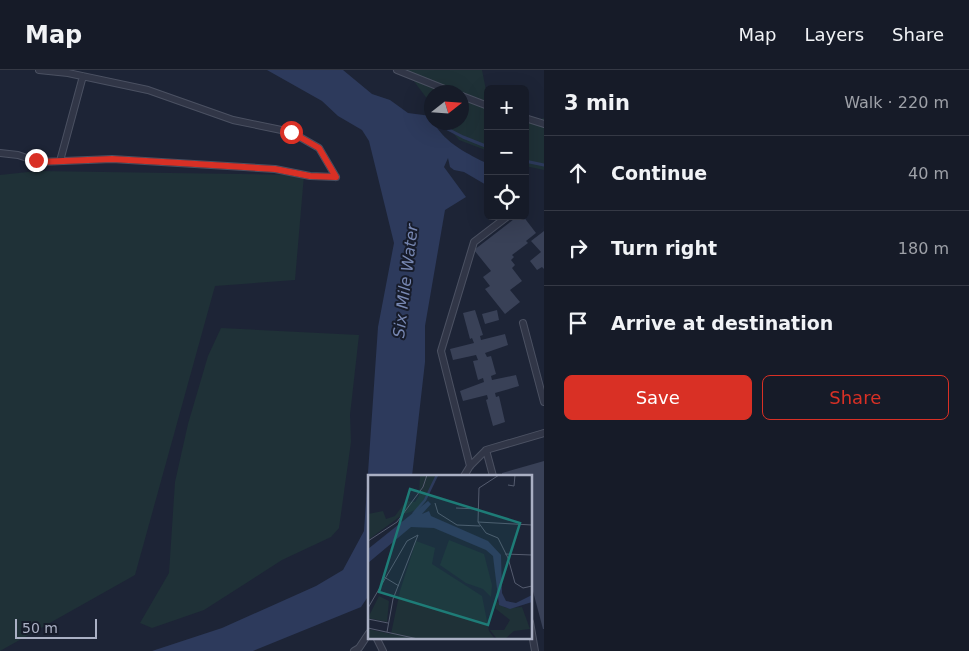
<!DOCTYPE html>
<html lang="en">
<head>
<meta charset="utf-8">
<style>
	:root { --surface:#161b28; --page:#1f2430; --text:#f1f3f6; --muted:#9ea1a8; --line:#353945; --accent:#d93025 }
	body { margin:0; font-family:"DejaVu Sans",sans-serif; background:var(--page); color:var(--text) }
	.controls { position:absolute; right:15px; top:15px; display:grid; overflow:hidden; border-radius:8px; box-shadow:0 5px 20px #0002 }
	.controls button { width:45px; height:45px; display:grid; place-items:center; padding:0; border:0; border-bottom:1px solid var(--line); background:var(--surface); color:var(--text); font:25px sans-serif }
	.compass { position:absolute; left:424px; top:15px; width:45px; height:45px; border-radius:50%; background:var(--surface); box-shadow:0 5px 20px #0002; rotate:73deg }
	.scale { position:absolute; left:15px; bottom:12px; width:82px; box-sizing:border-box; padding-left:5px; border:2px solid #aab0c4; border-top:0; font-size:14px; line-height:18px; white-space:nowrap; color:#aab0c4; -webkit-text-stroke:4px #171c2b; paint-order:stroke }
	.stop { position:absolute; width:15px; height:15px; margin:-11px; border:4px solid #d93025; border-radius:50%; background:#fff }
	.stop.end { background:#d93025; border-color:#fff; box-shadow:0 1px 5px #0008 }
	.list { margin:0; padding:0; list-style:none }
	h2 { display:flex; justify-content:space-between; align-items:center; height:65px; margin:0; padding:0 20px; font-size:21px }
	h2 small { font-size:16px; font-weight:400; color:var(--muted) }
	.list li { display:grid; grid-template-columns:32px 1fr auto; gap:15px; align-items:center; box-sizing:border-box; height:75px; padding:0 20px; border-top:1px solid var(--line) }
	.list b { display:block; font-size:19px; white-space:nowrap }
	.list em { font-size:16px; font-style:normal; color:var(--muted) }
	.actions { display:flex; gap:10px; padding:15px 20px }
	.actions a { flex:1; padding:11px 0; border:1px solid var(--accent); border-radius:8px; text-align:center; font-size:18px; color:var(--accent) }
	.actions .main { background:var(--accent); color:#fff }
	.icon { flex:none; width:28px; height:28px; fill:none; stroke:currentColor; stroke-width:2; stroke-linecap:round; stroke-linejoin:round }
	.map { position:relative; flex:none; width:544px; height:581px; overflow:hidden }
	header { display:flex; align-items:center; gap:30px; box-sizing:border-box; height:70px; padding:0 25px; background:var(--surface); border-bottom:1px solid var(--line) }
	header strong { font-size:24px }
	nav { display:flex; gap:28px; margin-inline-start:auto; font-size:18px }
	main { display:flex }
	aside { flex:1; background:var(--surface) }
	.map>svg:first-child { display:block }
</style>
</head>
<body>
<header>
<strong>Map</strong>
<nav><a>Map</a><a>Layers</a><a>Share</a></nav>
</header>
<main>
<div class="map">
<svg width="544" height="581" viewBox="0 0 544 581">
	<rect width="100%" height="100%" fill="#1d2436"/>
	<path fill="#1f3137" d="M403 0H482L488 30V81L459 70 445 53 462 52V22H432L431 34 407 2Z
		M544 48V100L525 96V54Z
		M37 101 304 105 295 210 215 216 135 505 0 581V105Z
		M221 258 359 265 350 345 351 372 339 458 331 467 282 490 204 540 152 558 140 553 169 503 175 412 188 354 208 286Z"/>
	<path fill="#2d3a5c" d="M267 0H343L372 24 390 30 408 43 431 46 432 52 434 53C445 73 468 84 488 94V116L464 102 454 100 450 97 448 88 444 97 466 127 445 140 425 256V292L412 406H369V525L361 537 253 581H152L222 558 316 516 343 500 364 461 378 257 394 173 369 71 362 60 338 46 322 31Z"/>
	<g fill="none" stroke-linecap="round" stroke-linejoin="round">
		<path stroke="#2d3a5c" stroke-width="3" d="M434 52 463 67 488 77
			M525 91 544 95"/>
	</g>
	<path fill="#394157" d="M518 146H523L536 163 526 171 528 173 512 185 514 187 511 190 515 195 512 198 522 211 510 220 520 232 505 244 485 219 490 216 483 207 491 201 474 180Z
		M544 161V199L542 197 537 200 530 191 541 182 531 171Z
		M475 240 483 265 480 266 481 270 505 264 508 275 485 283 487 287 491 286 496 304 491 306 492 310 516 305 519 316 495 323 496 327 499 326 505 352 493 356 486 330 488 329 487 325 463 331 460 321 484 312 483 308 478 310 473 291 478 290 476 285 453 290 450 279 474 273 472 268 470 269 463 243Z
		M497 240 499 250 485 254 482 244Z
		M544 391V559H543L530 510V406H502V403Z"/>
	<g fill="none" stroke-linecap="round" stroke-linejoin="round">
		<defs>
			<path id="lane" d="M39 0 68 3 148 20 233 50 291 62 319 78 336 107
				M397 0 452 22
				M462 26 488 36
				M525 48 544 54
				M0 83 18 85 39 92 112 89 275 99 310 106 336 107
				M60 91 83 6
				M523 253 544 332
				M486 380 493 406
				M470 396 441 281 474 172 508 146
				M464 406 470 396 486 380 544 363
				M530 552 535 581
				M376 567 383 581
				M354 581 359 578 369 563"/>
		</defs>
		<use href="#lane" stroke="#4b5162" stroke-width="8"/>
		<use href="#lane" stroke="#313647" stroke-width="6"/>
	</g>
	<g fill="none" stroke-linecap="round" stroke-linejoin="round">
		<path stroke="#d93025" stroke-width="6" d="M36 90 39 92 112 89 180 93 275 99 310 106 336 107 319 78 291 62"/>
	</g>
	<g text-anchor="middle" stroke-width="4" stroke-linejoin="round" paint-order="stroke">
		<g font-size="16" font-style="italic" fill="#7888b3" stroke="#171c2b">
			<text transform="translate(405 211) rotate(-83)" y="6">Six Mile Water</text>
		</g>
	</g>
	<g transform="translate(368 405)">
		<rect width="164" height="164" fill="#1d2436"/>
		<path d="M52 0H71L50 34 34 40 0 65V39L15 36 18 44 27 41 38 26 47 27 51 21ZM81 65 116 79 124 110 123 122 115 114 98 108 72 90ZM48 66 67 73 64 89 114 121 121 156 127 164H0V154L23 159 32 116ZM11 121 21 126 19 147 0 143ZM127 125 138 133 154 132 162 154 146 156 137 164H129L122 155H136L142 145 128 134Z" fill="#1f3137"/>
		<path d="M60 26 63 29 54 39 61 36 63 41 120 66 133 80 134 118 138 126 148 128 164 120V127L142 134 131 130 125 81 118 75 66 53 43 52 0 88V74Z" fill="#2d3a5c"/>
		<path fill="none" stroke="#2d3a5c" stroke-width="2.5" d="M45 39 57 25 69 0"/>
		<path fill="none" stroke="#555c6f" stroke-width="1" d="M131 0 111 13 110 47 118 58 130 63 140 83 147 108 155 113 164 111M140 10 146 11 147 0M67 28 70 38 89 50 112 51M88 33 110 34M110 47 164 50M0 66 29 47 55 12 59 0M137 79 164 80M16 102 31 111M0 133 39 66 50 60M0 144 20 148M0 153 50 164M19 157 25 124 50 60"/>
		<path fill="#1e7c77" fill-opacity="0.15" stroke="#1e7c77" stroke-width="2.5" d="M42 14 152 48 120 150 11 117Z"/>
		<rect width="164" height="164" fill="none" stroke="#aab0c4" stroke-width="2.5"/>
	</g>
</svg>
<div class="controls">
<button>+</button>
<button>−</button>
<button><svg class="icon" aria-label="locate" viewBox="0 0 24 24"><circle cx="12" cy="12" r="6"/><path d="M12 2v4M12 18v4M2 12h4M18 12h4"/></svg></button>
</div>
<svg class="compass" viewBox="-18 -18 36 36"><path d="M0-13l5 13h-10z" fill="#e53935"/><path d="M0 13l5-13h-10z" fill="#9ea1a8"/></svg>
<div class="scale">50 m</div>
<div class="stop" style="left:291px;top:62px"></div>
<div class="stop end" style="left:36px;top:90px"></div>
</div>
<aside>
<h2>3 min<small>Walk · 220 m</small></h2>
<ul class="list">
<li><svg class="icon" aria-label="ahead" viewBox="0 0 24 24"><path d="M12 20V5M6 11l6-6 6 6"/></svg><div><b>Continue</b></div><em>40 m</em></li>
<li><svg class="icon" aria-label="right" viewBox="0 0 24 24"><path d="M7 20v-9h11M14 6l5 5-5 5"/></svg><div><b>Turn right</b></div><em>180 m</em></li>
<li><svg class="icon" aria-label="arrive" viewBox="0 0 24 24"><path d="M6 21V4h12l-3 4 3 4H6"/></svg><div><b>Arrive at destination</b></div></li>
</ul>
<div class="actions"><a class="main">Save</a><a>Share</a></div>
</aside>
</main>
</body>
</html>
